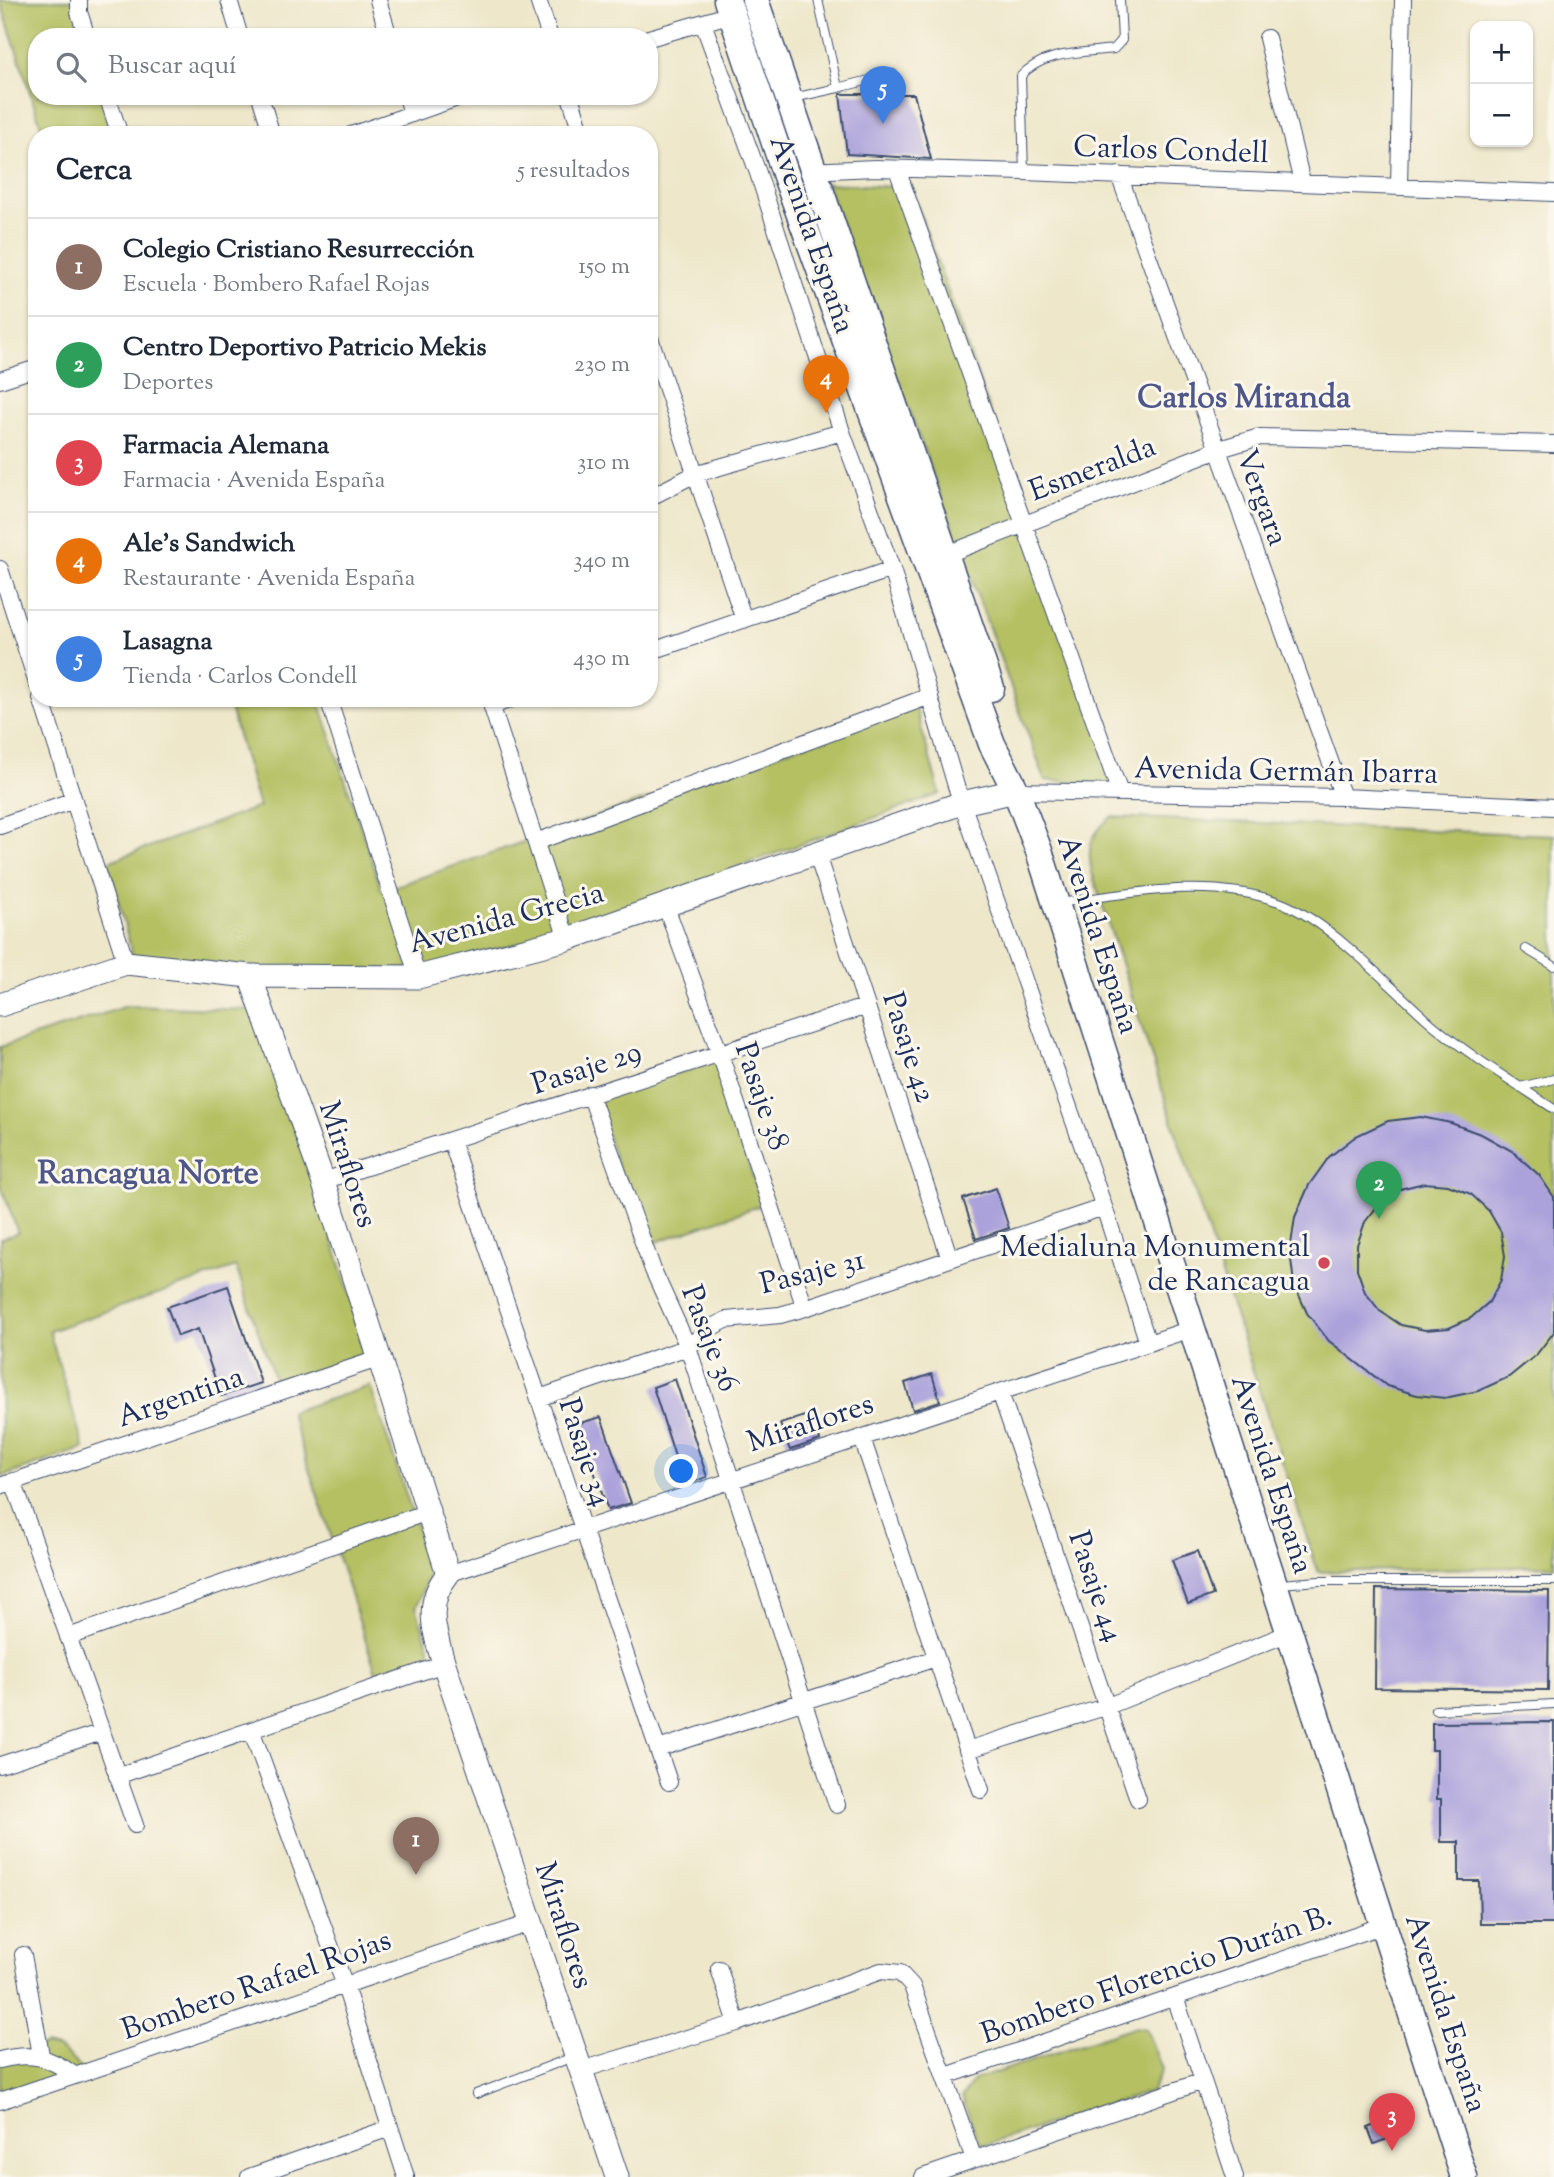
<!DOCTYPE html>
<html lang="es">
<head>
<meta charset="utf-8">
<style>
	:root { --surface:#fff; --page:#f6f6f7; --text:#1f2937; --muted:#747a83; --line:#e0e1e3; --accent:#ea580c }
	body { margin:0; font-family:"Sorts Mill Goudy",serif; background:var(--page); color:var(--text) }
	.controls { position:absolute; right:21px; top:21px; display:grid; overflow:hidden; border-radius:14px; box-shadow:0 2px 5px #0004 }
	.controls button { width:63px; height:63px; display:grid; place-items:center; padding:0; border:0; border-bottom:2px solid var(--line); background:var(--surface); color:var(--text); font:35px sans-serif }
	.you { position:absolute; left:682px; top:1472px; width:24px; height:24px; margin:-18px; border:5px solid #fff; border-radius:50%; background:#1a73e8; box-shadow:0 0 0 10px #1a73e833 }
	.badge { display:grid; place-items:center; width:46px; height:46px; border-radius:50%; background:var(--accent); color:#fff; font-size:23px; font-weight:700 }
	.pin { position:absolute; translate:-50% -58px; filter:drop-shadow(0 2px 4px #0008) }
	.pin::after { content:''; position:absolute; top:37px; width:24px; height:21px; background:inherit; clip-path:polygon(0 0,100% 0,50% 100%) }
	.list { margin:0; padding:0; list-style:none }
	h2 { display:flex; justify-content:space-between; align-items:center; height:91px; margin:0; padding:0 28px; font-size:30px }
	h2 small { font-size:23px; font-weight:400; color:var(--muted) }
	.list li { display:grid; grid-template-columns:46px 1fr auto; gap:21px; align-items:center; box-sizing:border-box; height:98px; padding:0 28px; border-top:2px solid var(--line) }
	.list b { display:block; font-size:26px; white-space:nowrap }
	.list p { margin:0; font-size:23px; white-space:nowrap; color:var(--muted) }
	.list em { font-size:23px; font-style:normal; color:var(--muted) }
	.icon { flex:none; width:38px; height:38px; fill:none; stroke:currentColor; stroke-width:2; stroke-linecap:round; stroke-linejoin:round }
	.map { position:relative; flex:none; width:1554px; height:2177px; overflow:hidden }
	.search { position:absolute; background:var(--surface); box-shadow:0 2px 5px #0004; left:28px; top:28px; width:630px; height:77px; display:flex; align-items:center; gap:18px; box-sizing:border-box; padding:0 24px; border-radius:28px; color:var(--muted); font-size:26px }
	.panel { position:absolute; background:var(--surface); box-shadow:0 2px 5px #0004; left:28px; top:126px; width:630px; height:581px; border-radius:28px }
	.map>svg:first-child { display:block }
</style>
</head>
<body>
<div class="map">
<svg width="1554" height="2177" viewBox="0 0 1554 2177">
	<rect width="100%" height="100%" fill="#fbf7ec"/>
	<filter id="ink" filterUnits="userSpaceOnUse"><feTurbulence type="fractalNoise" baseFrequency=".0143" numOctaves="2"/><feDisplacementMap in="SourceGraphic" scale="14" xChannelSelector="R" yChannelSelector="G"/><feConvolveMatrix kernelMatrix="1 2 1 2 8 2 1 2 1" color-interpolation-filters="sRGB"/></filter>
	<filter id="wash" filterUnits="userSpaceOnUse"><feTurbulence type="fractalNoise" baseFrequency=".00686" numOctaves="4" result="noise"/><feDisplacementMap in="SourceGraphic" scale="28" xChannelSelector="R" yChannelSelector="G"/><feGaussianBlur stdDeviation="1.57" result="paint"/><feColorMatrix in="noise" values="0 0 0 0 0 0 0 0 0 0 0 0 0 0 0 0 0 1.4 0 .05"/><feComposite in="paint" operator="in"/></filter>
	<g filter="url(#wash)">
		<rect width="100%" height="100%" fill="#eee7ca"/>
		<path fill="#b4c062" stroke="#687860" stroke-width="2" d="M0 0H79L91 37H37V96H112L126 135H44Z
			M826 183 911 188 1123 787 1045 780Z
			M227 698H318L382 891 915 706 940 794 550 935 422 969 251 971 133 957 108 862 259 807Z
			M1111 817 1554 835V1566L1318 1572 1092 873C1086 847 1091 834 1111 817Z
			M127 1006 253 1010 315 1183 368 1353 276 1384 236 1267 49 1331 84 1448 1 1477 0 1239 18 1233 0 1183V1047Z
			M715 1061 762 1205 645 1246 595 1100Z
			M370 1386 431 1570 416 1607 433 1660 378 1678 290 1412Z
			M1133 2027 1146 2029 1162 2069 1152 2091 985 2145 978 2141 962 2097 974 2080Z
			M46 2045 60 2049 87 2073 0 2101V2059Z"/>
		<g id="blocks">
			<path fill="#aba2db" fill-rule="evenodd" d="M840 94H914L931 159 847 154Z
				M1421 1117 1451 1123 1483 1135 1512 1151 1539 1175 1554 1197V1332L1536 1355 1509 1377 1478 1391 1445 1398 1417 1395 1387 1386 1329 1341 1307 1313 1294 1284 1290 1251 1295 1217 1309 1185 1329 1157 1356 1136 1388 1121ZM1424 1183 1448 1185 1471 1194 1489 1211 1501 1232 1505 1256 1501 1280 1489 1302 1471 1318 1449 1328 1425 1330 1401 1325 1380 1311 1365 1292 1357 1269V1245L1365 1222 1380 1203 1400 1189Z
				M996 1188 1009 1228 976 1239 963 1199Z
				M228 1286 261 1383 221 1396 198 1329 178 1336 167 1307Z
				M932 1374 940 1401 913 1410 905 1383Z
				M675 1379 707 1477 684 1485 653 1387Z
				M811 1414 820 1440 790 1450 780 1424Z
				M601 1417 631 1503 608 1510 577 1424Z
				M1197 1551 1213 1595 1188 1604 1172 1560Z
				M1376 1589 1549 1591 1548 1690 1375 1688Z
				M1554 1722V1924H1480L1479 1881H1459V1842H1441V1799H1437V1750H1432V1723Z
				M1395 2117 1401 2134 1374 2144 1368 2128Z"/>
		</g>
	</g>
	<g filter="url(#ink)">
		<use href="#blocks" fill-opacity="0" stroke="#3b4b6e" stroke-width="2"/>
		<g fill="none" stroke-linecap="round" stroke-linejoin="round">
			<defs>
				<path id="lane" d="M838 88 893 74
					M793 98 838 88 818 0
					M1024 172 1021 76C1043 51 1083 53 1114 49L1122 40 1120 0
					M1059 903C1130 893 1209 877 1279 902 1331 921 1390 988 1432 1024 1470 1056 1513 1082 1554 1109
					M1526 949 1554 966
					M1520 1087 1554 1079
					M1280 1584 1319 1581H1554
					M1435 1710 1554 1704
					M476 2094 573 2057"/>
				<path id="street" d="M79 0V12L87 37
					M229 0 240 37
					M378 0 389 37
					M538 0 550 37
					M703 23 758 173 842 432 892 569 956 786 1104 1207 1148 1343
					M649 38 732 14
					M1267 38 1302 182
					M107 96 120 135
					M260 96 272 135
					M407 96 412 114
					M570 96 582 135
					M351 135 463 96
					M897 169 1120 793
					M808 171 875 168 1024 172 1554 193
					M1119 175 1343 797
					M1399 186 1403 0
					M649 335 744 620
					M0 380 37 368
					M649 498 695 474 842 432
					M945 555 1216 450 1260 437 1554 444
					M0 569 37 683
					M649 652 892 569
					M41 698 126 963
					M328 698 418 977
					M489 698 567 939
					M492 706 514 698
					M1016 791 1343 797 1554 807
					M0 826 74 800
					M536 842 930 696
					M816 852 950 1259
					M665 904 720 1054 805 1308
					M590 1094 653 1270 688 1347 837 1805
					M451 1140 669 1782
					M323 1181 867 1006
					M1000 1392 1138 1799
					M539 1398 688 1347 712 1327 726 1320 780 1315 805 1308 1104 1207
					M862 1438 981 1790
					M13 1481 135 1825
					M0 1486 378 1359
					M448 1574 1191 1329
					M68 1637 428 1512
					M252 1732 344 1983 406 2177
					M658 1749 936 1658
					M967 1750 1108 1706 1289 1633
					M0 1765 102 1732
					M117 1776 444 1664
					M23 1955 41 2055
					M719 1969 737 2023
					M1175 1997 1235 2177
					M0 2060C30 2052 48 2056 74 2075
					M581 2070 737 2023 881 1971 900 1973 912 1986 974 2159
					M946 2076 1384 1925
					M0 2101 530 1923
					M249 2177 390 2128
					M923 2177 1203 2081"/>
				<path id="secondary" d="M250 976 323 1181 448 1574C424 1603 434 1631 444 1664L617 2177
					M0 1005 126 963 250 976 418 977 567 939 962 803 1016 791"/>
				<path id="primary" d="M727 0 786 176 992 744 1016 791 1039 851 1464 2177
					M755 0 991 688"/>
			</defs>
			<use href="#lane" stroke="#3b4b6e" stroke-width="10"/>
			<use href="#street" stroke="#3b4b6e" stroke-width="18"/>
			<use href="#secondary" stroke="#3b4b6e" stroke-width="25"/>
			<use href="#primary" stroke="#3b4b6e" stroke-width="29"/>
			<use href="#lane" stroke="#fff" stroke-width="8"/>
			<use href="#street" stroke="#fff" stroke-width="16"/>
			<use href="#secondary" stroke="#fff" stroke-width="23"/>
			<use href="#primary" stroke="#fff" stroke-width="26"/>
		</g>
	</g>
	<circle fill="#d1495b" stroke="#fbf7ec" stroke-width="2.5" cx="1324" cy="1263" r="7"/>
	<g text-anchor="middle" stroke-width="6" stroke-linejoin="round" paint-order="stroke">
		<g font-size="30" fill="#1b2f5e" stroke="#fbf7ec">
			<text transform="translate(1171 149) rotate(2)" y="10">Carlos Condell</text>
			<text transform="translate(813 234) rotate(71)" y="10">Avenida España</text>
			<text transform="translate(1092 468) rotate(-21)" y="10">Esmeralda</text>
			<text transform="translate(1263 497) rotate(70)" y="10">Vergara</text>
			<text transform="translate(1286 770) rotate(1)" y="10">Avenida Germán Ibarra</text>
			<text transform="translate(506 917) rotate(-15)" y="10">Avenida Grecia</text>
			<text transform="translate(1099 934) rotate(72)" y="10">Avenida España</text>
			<text transform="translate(910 1047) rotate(72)" y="10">Pasaje 42</text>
			<text transform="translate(586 1067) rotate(-18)" y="10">Pasaje 29</text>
			<text transform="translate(763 1096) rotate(71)" y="10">Pasaje 38</text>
			<text transform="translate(349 1164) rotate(72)" y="10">Miraflores</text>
			<text transform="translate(812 1271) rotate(-14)" y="10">Pasaje 31</text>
			<text transform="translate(711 1338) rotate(69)" y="10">Pasaje 36</text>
			<text transform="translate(180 1396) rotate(-19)" y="10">Argentina</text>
			<text transform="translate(810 1422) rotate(-18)" y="10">Miraflores</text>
			<text transform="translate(586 1452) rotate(72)" y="10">Pasaje 34</text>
			<text transform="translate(1273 1474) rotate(72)" y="10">Avenida España</text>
			<text transform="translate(1097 1586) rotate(71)" y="10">Pasaje 44</text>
			<text transform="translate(565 1925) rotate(72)" y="10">Miraflores</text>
			<text transform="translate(1156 1974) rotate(-19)" y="10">Bombero Florencio Durán B.</text>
			<text transform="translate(256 1984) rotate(-19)" y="10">Bombero Rafael Rojas</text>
			<text transform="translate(1447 2013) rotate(72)" y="10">Avenida España</text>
		</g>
		<g font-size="30" fill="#1b2f5e" stroke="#fbf7ec" text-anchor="end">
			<text x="1310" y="1256">Medialuna Monumental<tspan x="1310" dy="34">de Rancagua</tspan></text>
		</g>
		<g font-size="32" font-weight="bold" fill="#4d578a" stroke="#fbf7ec">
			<text x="1244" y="407">Carlos Miranda</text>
			<text x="148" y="1183">Rancagua Norte</text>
		</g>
	</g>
</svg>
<div class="controls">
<button>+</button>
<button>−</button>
</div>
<div class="you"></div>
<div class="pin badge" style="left:416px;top:1875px;background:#8d6e63">1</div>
<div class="pin badge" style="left:1379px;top:1219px;background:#2e9e5b">2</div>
<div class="pin badge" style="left:1392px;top:2151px;background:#e0444e">3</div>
<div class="pin badge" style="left:826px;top:413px;background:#e8710a">4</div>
<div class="pin badge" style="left:883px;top:124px;background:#3f7fe0">5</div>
<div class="search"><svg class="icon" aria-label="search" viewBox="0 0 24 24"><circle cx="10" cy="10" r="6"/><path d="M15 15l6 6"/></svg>Buscar aquí</div>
<section class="panel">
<h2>Cerca<small>5 resultados</small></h2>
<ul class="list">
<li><span class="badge" style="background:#8d6e63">1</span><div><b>Colegio Cristiano Resurrección</b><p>Escuela · Bombero Rafael Rojas</p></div><em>150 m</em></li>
<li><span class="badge" style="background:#2e9e5b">2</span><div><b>Centro Deportivo Patricio Mekis</b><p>Deportes</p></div><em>230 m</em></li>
<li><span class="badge" style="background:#e0444e">3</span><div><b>Farmacia Alemana</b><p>Farmacia · Avenida España</p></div><em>310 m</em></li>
<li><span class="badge" style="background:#e8710a">4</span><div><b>Ale's Sandwich</b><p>Restaurante · Avenida España</p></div><em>340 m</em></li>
<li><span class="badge" style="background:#3f7fe0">5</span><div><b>Lasagna</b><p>Tienda · Carlos Condell</p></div><em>430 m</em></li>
</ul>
</section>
</div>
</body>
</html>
